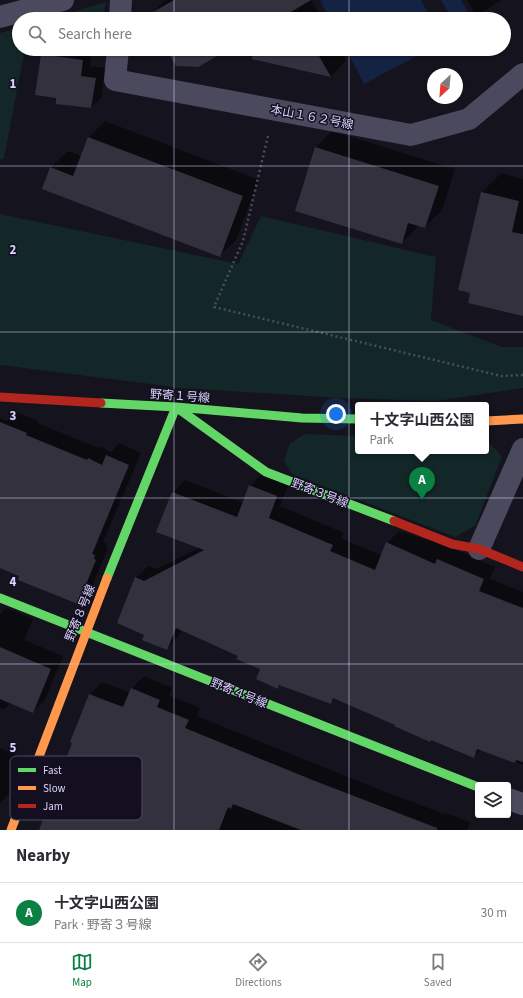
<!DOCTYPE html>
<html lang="en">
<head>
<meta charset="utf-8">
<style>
	:root { --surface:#fff; --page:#f7f7f7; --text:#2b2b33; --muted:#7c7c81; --line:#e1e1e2; --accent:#0b8043 }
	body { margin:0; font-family:"Source Sans 3","Noto Sans JP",sans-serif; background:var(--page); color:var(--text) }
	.controls { position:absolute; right:12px; bottom:12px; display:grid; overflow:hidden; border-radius:4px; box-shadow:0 1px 3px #0004 }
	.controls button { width:36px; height:36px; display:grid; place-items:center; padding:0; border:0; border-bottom:1px solid var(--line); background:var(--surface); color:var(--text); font:20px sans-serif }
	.compass { position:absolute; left:427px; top:68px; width:36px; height:36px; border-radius:50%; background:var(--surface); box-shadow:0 1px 3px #0004; rotate:206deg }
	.you { position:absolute; left:336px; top:414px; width:14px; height:14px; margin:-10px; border:3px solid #fff; border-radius:50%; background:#1a73e8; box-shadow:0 0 0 6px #1a73e833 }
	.badge { display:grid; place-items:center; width:26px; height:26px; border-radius:50%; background:var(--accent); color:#fff; font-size:13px; font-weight:700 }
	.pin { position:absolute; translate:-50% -33px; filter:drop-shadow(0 1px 2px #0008) }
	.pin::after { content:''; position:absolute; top:21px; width:14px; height:12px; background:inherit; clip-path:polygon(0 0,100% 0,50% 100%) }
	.popup { position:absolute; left:355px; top:402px; width:134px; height:52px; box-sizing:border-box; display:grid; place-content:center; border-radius:4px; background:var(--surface); filter:drop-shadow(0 1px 3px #0005); font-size:13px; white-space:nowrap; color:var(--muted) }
	.popup b { font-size:15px; color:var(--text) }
	.popup::after { content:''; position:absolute; left:50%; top:100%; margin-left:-8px; border:8px solid transparent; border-top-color:var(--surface) }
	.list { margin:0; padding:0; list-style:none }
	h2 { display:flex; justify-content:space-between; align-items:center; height:52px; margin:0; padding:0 16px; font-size:17px }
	h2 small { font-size:13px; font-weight:400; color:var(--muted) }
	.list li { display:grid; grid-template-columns:26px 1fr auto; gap:12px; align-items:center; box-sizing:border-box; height:60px; padding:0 16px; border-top:1px solid var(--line) }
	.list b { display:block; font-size:15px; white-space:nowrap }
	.list p { margin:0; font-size:13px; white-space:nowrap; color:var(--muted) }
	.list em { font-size:13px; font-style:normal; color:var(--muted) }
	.icon { flex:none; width:22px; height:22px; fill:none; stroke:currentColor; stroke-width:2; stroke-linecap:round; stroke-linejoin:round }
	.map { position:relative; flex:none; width:523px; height:830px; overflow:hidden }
	.search { position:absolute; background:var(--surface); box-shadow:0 1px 3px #0004; left:12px; right:12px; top:12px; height:44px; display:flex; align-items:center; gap:10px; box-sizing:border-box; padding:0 14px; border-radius:22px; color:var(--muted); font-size:15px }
	.sheet { height:112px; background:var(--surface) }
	nav { display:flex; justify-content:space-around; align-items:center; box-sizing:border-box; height:56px; border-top:1px solid var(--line); background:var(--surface); font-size:11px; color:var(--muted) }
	nav a { display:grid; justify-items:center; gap:2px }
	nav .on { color:var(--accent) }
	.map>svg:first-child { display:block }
</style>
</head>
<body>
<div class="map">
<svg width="523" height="830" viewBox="0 0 523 830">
	<rect width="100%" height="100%" fill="#15131d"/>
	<path fill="#132728" d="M106 2 103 19H49Z
		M19 28V49H25L4 158 0 160V33Z
		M0 214 238 264 261 216 436 257 431 320 502 347H523V388L436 401 340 398 182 388 0 365Z
		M304 434 358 436V451H486V442H489L502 457 475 526 455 537 292 474 284 461 290 444Z"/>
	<path fill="#142342" d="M323 0H421L431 19H330L320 1Z
		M441 0H461L472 19H452Z
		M346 49H430L364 84Z"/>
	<path fill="#0007" d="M165 0H311L322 19H149L148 17Z
		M467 0H502L476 16Z
		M47 49H81L92 51 90 66 105 68 101 98 91 107 57 97 42 54Z
		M274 49H340L346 61 331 76 284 65Z
		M105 121 259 180 236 240 219 256 43 189 51 167 68 151 82 156 89 137Z
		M332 131 455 169 442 210 425 227 419 225 402 243 316 147Z
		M501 173 523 179V315L482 192Z
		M16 412 38 421 37 423 99 448 100 447 111 452 119 443 141 453 103 542 107 543 105 546 108 548 90 591 78 603 21 575 0 567V418L7 421Z
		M262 474 289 484 280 506 344 533 341 538 382 556 387 543 399 531 450 547 495 567 490 579 523 592V765L481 750 474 756 335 698 330 703 281 684 278 687 262 668 239 655 182 629 178 637 166 649 146 634 136 578 148 566 156 569 199 548 173 493 185 480 244 503 250 486Z
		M6 608 33 619 24 640 63 656 45 700 33 712 11 703 4 709 0 708V614Z
		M144 676 172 688 169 695 200 708 197 716 363 783 444 814 445 813 470 822 467 830H54L74 743 72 742 90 694 102 682 130 693 132 688Z
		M0 748 23 757 9 794 0 803Z"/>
	<path fill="#34313f" d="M174 0H311L279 19H148L146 16Z
		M166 49H229L198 67 176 66Z
		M253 49H315L331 77 252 59Z
		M41 54 83 60 81 76 96 78 91 108 56 104V98L35 95Z
		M88 137 243 196 220 257 42 189 50 167 73 176Z
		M315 147 439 186 425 228 408 223 402 244 295 211Z
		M481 192 519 201 512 232 523 234V316L468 303 470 293 458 290Z
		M0 422 27 433 26 435 87 460 88 458 102 465 106 455 129 465 92 554 95 555 94 559 96 560 78 604 18 580 19 576 0 568Z
		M249 485 277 496 269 518 333 545 330 551 375 570 386 542 435 564 437 559 484 579 479 591 523 608V762L516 760 515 763 477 749 474 758 431 740 430 742 394 726 395 725 333 698 331 704 279 685 278 689 256 679 260 669 236 659 238 656 176 628 167 650 142 640 144 635 117 623 135 577 144 581 204 550 156 532 172 492 237 517Z
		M0 647 51 669 33 713 0 699Z
		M131 688 160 700 157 707 189 720 185 728 315 781 437 828V830H301L233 804 231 809 228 807 219 830H39L72 743 70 742 89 694 123 707Z"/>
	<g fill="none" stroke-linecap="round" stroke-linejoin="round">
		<path stroke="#464f5c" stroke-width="2.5" stroke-dasharray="2 3" stroke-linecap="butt" d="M268 136 243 241 214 307 501 376 523 375"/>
		<path stroke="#4b495d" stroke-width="22" d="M0 17 63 0
			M120 19 121 0
			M118 49 115 80 411 135 469 119 523 74
			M479 549 523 449
			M508 799 523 804"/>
		<path stroke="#63d668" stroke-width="9" d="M101 403 176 407 302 418 358 419
			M107 578 176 407 266 472 394 521
			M0 598 478 787"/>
		<path stroke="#ff974d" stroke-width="9" d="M486 421 523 419
			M11 830 107 578"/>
		<path stroke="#b3261e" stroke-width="9" d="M0 397 101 403
			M394 521 452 544 479 549 523 567"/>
	</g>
	<path fill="none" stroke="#dad3fb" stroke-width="1" stroke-opacity="0.55" d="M174 0V19M349 0V19M174 49V830M349 49V830M0 166H523M0 332H523M0 498H523M0 664H523"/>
	<g text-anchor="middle" stroke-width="3" stroke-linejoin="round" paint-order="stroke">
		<g font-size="12" fill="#dad3fb" stroke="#130f21">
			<text transform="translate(312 117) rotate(11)" y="4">本山１６２号線</text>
			<text transform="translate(180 396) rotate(4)" y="4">野寄１号線</text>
			<text transform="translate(320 493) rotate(21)" y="4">野寄３号線</text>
			<text transform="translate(80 613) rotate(-68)" y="4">野寄８号線</text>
			<text transform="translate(239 693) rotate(22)" y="4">野寄４号線</text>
		</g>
	</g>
	<rect x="10" y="756" width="132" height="64" rx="6" fill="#130f21" stroke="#4f4a62" stroke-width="1"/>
	<rect x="18" y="768" width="18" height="4" fill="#63d668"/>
	<rect x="18" y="786" width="18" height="4" fill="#ff974d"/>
	<rect x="18" y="804" width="18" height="4" fill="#b3261e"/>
	<g font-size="11" fill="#dad3fb">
		<text x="43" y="774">Fast</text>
		<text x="43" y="792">Slow</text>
		<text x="43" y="810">Jam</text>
	</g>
	<g font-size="13" text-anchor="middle" font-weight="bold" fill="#dad3fb" stroke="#130f21" stroke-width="3" stroke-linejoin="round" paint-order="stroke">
		<text x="13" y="88">1</text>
		<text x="13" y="254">2</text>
		<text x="13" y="420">3</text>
		<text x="13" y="586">4</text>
		<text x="13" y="752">5</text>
	</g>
</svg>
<div class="controls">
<button><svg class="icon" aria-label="layers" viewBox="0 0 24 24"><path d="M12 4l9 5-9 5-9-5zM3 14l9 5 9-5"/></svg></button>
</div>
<svg class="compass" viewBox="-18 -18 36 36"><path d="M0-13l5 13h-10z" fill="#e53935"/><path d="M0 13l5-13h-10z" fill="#7c7c81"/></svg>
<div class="you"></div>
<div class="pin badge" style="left:422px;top:500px">A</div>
<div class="popup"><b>十文字山西公園</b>Park</div>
<div class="search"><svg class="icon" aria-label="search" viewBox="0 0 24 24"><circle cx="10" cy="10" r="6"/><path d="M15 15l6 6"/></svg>Search here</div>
</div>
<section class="sheet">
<h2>Nearby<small></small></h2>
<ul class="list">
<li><span class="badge">A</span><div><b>十文字山西公園</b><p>Park · 野寄３号線</p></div><em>30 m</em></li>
</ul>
</section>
<nav>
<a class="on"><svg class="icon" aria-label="map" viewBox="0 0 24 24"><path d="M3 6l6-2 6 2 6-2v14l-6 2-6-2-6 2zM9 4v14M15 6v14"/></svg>Map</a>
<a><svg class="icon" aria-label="directions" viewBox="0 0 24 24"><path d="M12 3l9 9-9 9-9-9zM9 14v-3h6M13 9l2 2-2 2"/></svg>Directions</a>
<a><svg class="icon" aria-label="saved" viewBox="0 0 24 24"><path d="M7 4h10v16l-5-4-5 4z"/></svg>Saved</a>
</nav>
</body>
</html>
